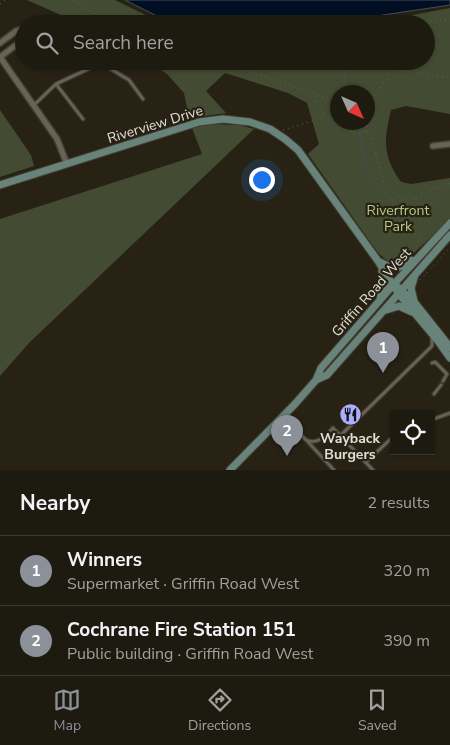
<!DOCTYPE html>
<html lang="en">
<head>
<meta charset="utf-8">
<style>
	:root { --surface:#1d1a0f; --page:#252318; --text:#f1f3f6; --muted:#a0a19e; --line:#3b382f; --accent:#8c9099 }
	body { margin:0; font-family:"Nunito Sans",sans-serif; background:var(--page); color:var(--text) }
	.controls { position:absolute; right:15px; bottom:15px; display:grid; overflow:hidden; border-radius:0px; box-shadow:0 1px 4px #0004 }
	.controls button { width:45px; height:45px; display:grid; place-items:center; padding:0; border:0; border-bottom:1px solid var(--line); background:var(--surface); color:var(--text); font:25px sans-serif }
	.compass { position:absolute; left:330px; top:85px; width:45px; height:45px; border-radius:50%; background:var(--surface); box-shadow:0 1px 4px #0004; rotate:135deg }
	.you { position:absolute; left:261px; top:179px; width:18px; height:18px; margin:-12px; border:4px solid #fff; border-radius:50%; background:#1a73e8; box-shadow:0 0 0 8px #1a73e833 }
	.badge { display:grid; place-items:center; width:32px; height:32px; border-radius:50%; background:var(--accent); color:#fff; font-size:16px; font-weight:700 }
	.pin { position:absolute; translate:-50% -41px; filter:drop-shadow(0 1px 2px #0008) }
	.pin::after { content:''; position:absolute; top:26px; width:18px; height:15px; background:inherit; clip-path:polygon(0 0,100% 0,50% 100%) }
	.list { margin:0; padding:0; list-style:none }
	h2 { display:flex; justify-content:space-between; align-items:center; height:65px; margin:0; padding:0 20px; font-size:21px }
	h2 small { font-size:16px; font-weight:400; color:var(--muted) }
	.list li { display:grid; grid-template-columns:32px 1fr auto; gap:15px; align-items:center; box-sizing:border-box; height:70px; padding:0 20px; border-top:1px solid var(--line) }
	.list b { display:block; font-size:19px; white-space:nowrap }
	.list p { margin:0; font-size:16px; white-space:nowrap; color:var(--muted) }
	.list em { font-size:16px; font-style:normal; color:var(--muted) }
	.icon { flex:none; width:28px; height:28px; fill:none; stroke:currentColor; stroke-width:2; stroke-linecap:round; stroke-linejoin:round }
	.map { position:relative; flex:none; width:450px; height:470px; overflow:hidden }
	.search { position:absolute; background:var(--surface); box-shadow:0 1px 4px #0004; left:15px; right:15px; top:15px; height:55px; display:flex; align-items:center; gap:12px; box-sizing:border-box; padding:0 18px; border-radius:28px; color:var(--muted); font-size:19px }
	.sheet { height:205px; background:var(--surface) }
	nav { display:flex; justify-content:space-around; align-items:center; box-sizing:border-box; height:70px; border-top:1px solid var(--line); background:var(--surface); font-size:14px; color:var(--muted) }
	nav a { display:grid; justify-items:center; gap:2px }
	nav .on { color:var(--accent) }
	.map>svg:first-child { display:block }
</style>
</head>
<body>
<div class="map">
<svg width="450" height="470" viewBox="0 0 450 470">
	<rect width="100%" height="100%" fill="#272214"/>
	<path fill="#434c32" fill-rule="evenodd" d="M27 0H115L164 24H81Z
		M450 8V114L406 106 391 110C384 140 382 156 401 182L411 184 450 178V220L404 262C392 266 386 260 378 253L308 154 319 144 307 103 288 93 225 73 206 91 226 113 189 118 184 93 167 74 146 61H426V24H364ZM338 92H368V122H338Z
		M0 110 31 155 34 166 0 177Z
		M211 124 240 125 254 129 29 343 0 376V219L202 154 192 128Z"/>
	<path fill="#000f24" stroke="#444d59" d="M125 0H450V5L363 18 343 24H173Z"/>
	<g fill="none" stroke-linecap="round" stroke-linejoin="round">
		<path stroke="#444d59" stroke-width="1" d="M344 61C346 72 342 81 345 92
			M359 122 364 160 367 169 382 191 392 199 394 207 409 217 429 207 438 194 450 185"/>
		<defs>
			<path id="lane" d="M56 84 101 63 129 80 143 99
				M35 104 56 84 83 119
				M432 363 435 362 447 374 443 381
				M434 394 441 385
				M284 418 306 440C317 445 326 436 333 428L373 470
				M431 420 450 413
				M341 435 432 346V337
				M308 442 334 470
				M366 462 394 436"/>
			<path id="street" d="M0 43 16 31 20 30 24 33
				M0 57 57 139 67 164
				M0 57 24 39
				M433 146 450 144"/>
			<path id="secondary" d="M0 185 199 122 223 119 250 122 270 129 285 139 298 150 378 261 398 293 438 341 450 358
				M380 262C395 270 398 270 411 260
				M398 287 415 303 450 347
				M380 296 385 284 382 271
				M414 301 411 288 415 275
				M383 311 399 306 412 312
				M316 380 327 375 450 235
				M230 470 295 404 316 380 321 368 394 284 450 223"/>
		</defs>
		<use href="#lane" stroke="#423f35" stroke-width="5"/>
		<use href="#street" stroke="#423f35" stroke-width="8"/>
		<use href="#secondary" stroke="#423f35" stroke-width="9"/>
		<path stroke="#676256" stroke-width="1" stroke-dasharray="1 4" stroke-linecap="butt" d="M73 0 113 24
			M0 4 6 0
			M385 24 450 20
			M213 61 240 68 328 98 334 101 338 107
			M388 68 398 71H406L450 78
			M368 120C369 112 370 104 374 97 382 83 393 78 385 61
			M345 122 351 133 365 132 368 134 373 144 383 181 389 188 402 198 407 199 415 198 450 183
			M283 130 322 118 325 115 313 93
			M366 132 367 122
			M410 255 415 249 420 238 401 224 403 222 408 223 411 226 424 216 415 198
			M420 280 450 248"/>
		<use href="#lane" stroke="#686353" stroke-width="2.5"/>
		<use href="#street" stroke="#686353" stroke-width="5"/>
		<use href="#secondary" stroke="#688379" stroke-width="7"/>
	</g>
	<defs>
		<symbol id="restaurant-disc" viewBox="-11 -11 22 22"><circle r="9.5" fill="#abaffb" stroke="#272214"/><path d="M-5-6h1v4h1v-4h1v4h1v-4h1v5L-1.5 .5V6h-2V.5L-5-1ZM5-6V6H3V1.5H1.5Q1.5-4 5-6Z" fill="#111"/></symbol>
	</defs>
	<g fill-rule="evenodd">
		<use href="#restaurant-disc" x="338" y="402" width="25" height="25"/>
	</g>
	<g text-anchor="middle" stroke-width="4.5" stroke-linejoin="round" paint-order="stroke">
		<g font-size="14" fill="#e2dfd6" stroke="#272214">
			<text transform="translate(155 124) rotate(-17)" y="5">Riverview Drive</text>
			<text transform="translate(371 292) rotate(-49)" y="5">Griffin Road West</text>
		</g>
		<g font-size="14" fill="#b4cb86" stroke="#272214">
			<text x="398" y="215">Riverfront<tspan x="398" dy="16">Park</tspan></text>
		</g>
		<g font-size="14" font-weight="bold" fill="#e2dfd6" stroke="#272214">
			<text x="350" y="443">Wayback<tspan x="350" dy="16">Burgers</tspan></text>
		</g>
	</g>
</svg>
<div class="controls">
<button><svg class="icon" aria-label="locate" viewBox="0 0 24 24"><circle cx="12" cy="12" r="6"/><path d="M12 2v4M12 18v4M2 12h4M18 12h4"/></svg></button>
</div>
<svg class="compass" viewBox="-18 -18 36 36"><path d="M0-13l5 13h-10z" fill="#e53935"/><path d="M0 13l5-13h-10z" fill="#a0a19e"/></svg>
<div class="you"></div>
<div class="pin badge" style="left:383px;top:373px">1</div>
<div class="pin badge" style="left:287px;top:456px">2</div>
<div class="search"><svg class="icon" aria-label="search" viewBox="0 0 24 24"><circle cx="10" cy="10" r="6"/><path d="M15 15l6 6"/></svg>Search here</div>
</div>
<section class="sheet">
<h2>Nearby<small>2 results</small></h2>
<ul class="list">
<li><span class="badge">1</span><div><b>Winners</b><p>Supermarket · Griffin Road West</p></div><em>320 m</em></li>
<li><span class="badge">2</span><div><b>Cochrane Fire Station 151</b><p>Public building · Griffin Road West</p></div><em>390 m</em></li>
</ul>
</section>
<nav>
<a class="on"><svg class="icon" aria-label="map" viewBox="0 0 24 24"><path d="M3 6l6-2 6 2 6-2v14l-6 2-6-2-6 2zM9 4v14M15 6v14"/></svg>Map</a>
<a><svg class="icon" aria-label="directions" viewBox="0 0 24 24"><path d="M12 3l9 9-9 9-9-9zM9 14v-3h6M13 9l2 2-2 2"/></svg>Directions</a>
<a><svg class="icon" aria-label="saved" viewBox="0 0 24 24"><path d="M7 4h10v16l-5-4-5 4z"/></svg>Saved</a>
</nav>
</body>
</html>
